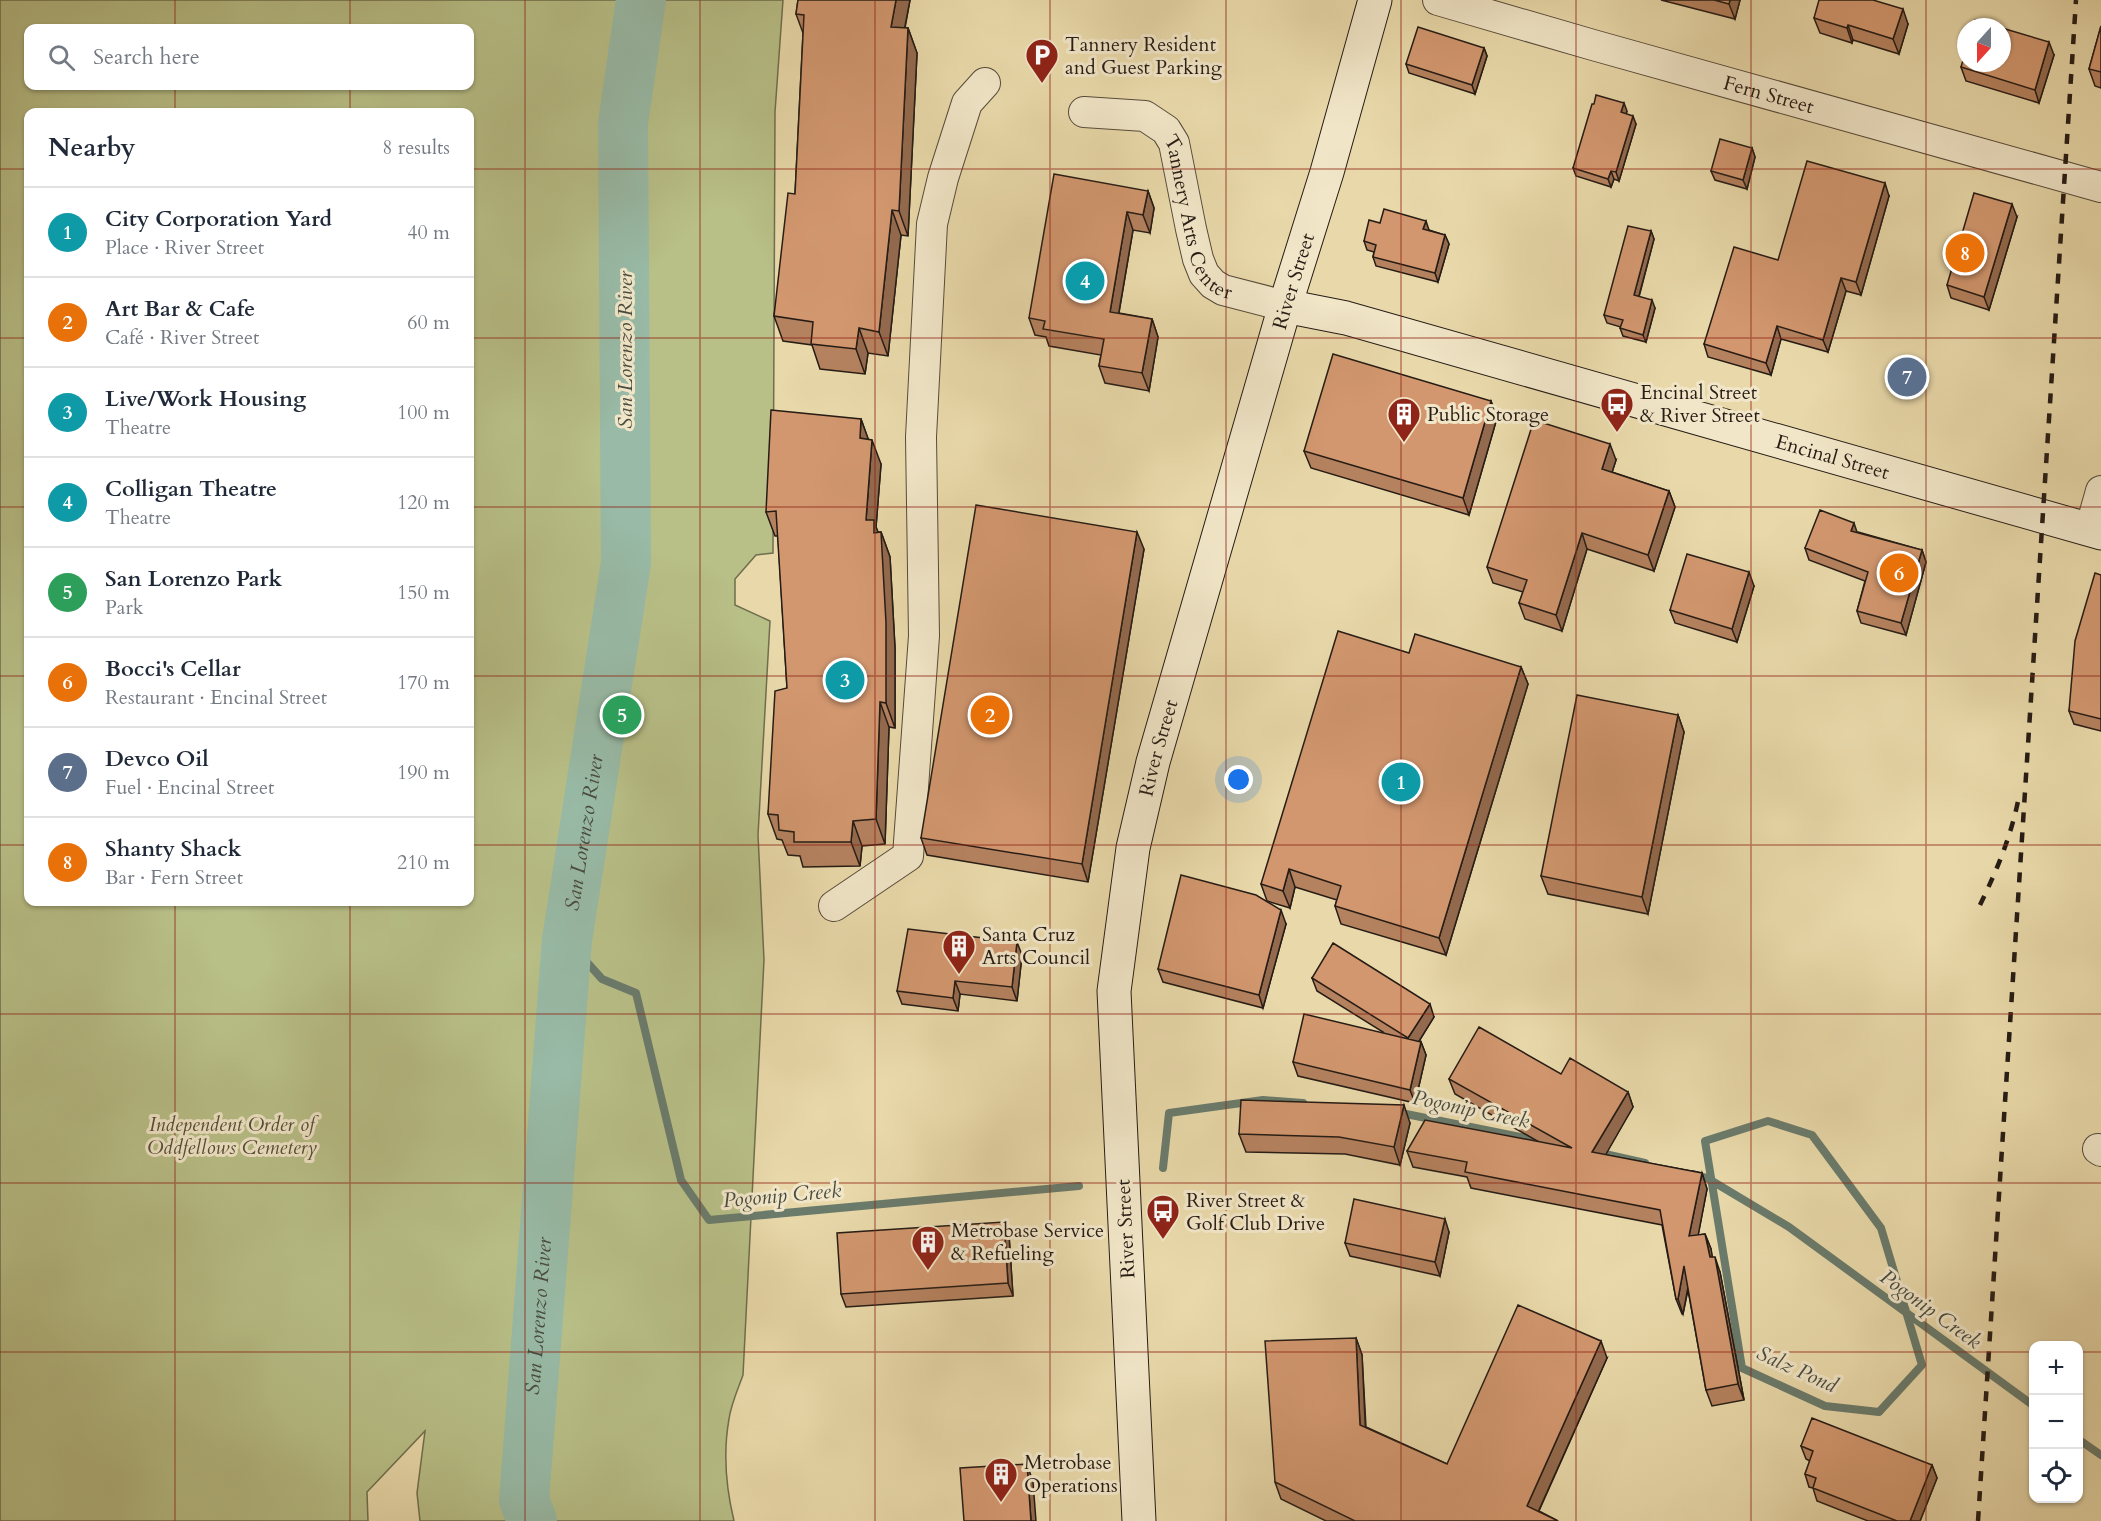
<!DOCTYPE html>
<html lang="en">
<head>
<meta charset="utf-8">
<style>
	:root { --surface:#fff; --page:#f6f6f7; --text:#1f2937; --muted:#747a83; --line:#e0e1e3; --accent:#8f2418 }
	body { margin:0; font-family:Cardo,serif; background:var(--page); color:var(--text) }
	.controls { position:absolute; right:18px; bottom:18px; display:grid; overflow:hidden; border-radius:12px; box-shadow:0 2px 4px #0004 }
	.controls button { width:54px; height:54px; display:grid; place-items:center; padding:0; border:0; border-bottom:2px solid var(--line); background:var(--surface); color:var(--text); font:30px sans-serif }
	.compass { position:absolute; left:1957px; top:18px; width:54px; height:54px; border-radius:50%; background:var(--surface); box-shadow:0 2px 4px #0004; rotate:201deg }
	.you { position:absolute; left:1239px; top:780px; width:21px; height:21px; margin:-15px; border:4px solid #fff; border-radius:50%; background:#1a73e8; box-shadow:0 0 0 9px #1a73e833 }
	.badge { display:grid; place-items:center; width:39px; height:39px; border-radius:50%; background:var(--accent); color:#fff; font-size:20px; font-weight:700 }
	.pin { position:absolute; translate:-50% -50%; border:3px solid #fff; box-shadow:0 2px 6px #0006 }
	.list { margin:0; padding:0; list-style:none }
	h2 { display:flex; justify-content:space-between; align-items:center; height:78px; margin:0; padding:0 24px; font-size:26px }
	h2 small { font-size:20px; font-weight:400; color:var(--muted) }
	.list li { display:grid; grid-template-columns:39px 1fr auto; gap:18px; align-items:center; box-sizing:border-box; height:90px; padding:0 24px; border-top:2px solid var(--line) }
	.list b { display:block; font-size:22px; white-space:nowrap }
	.list p { margin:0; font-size:20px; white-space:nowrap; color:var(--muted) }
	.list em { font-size:20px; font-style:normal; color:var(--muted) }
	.icon { flex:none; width:33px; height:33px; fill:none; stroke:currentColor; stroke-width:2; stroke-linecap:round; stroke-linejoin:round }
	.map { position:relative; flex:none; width:2101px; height:1521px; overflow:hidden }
	.search { position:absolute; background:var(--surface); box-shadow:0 2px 4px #0004; left:24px; top:24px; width:450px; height:66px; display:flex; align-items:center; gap:15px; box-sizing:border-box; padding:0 21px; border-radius:12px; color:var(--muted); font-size:22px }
	.panel { position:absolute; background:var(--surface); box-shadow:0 2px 4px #0004; left:24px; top:108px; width:450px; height:798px; border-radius:12px }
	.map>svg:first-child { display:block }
</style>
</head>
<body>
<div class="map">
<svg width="2101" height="1521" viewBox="0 0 2101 1521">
	<rect width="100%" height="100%" fill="#e9d9aa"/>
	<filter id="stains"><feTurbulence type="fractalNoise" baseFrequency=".00333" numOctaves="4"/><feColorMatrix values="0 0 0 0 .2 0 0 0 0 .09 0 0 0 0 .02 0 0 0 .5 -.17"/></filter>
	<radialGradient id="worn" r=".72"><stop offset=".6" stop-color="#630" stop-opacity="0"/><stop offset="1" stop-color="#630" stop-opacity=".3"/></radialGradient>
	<path fill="#b8bf87" stroke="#6f6e4e" stroke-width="1.5" fill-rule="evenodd" d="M0 0H783L775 112 773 553 756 555 735 579V605L770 621 758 835 764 960 743 1375C738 1389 731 1404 729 1419 723 1453 726 1488 734 1521H420L417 1493 425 1431 367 1492 368 1521H0ZM28 28H470V86H28ZM28 112H470V902H28Z"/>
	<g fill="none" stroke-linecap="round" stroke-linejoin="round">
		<path stroke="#6a7b6c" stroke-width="8" d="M567 940 602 979 636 993 681 1180 709 1220 1079 1186
			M1396 1112 1545 1142
			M1768 1121 1812 1135 1881 1228 1922 1365 1879 1412 1825 1406 1742 1368 1705 1141Z
			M1596 1152 1645 1163
			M1163 1168 1169 1113 1263 1100 1303 1103
			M1693 1174 1707 1178 1789 1227 2034 1406
			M2078 1439 2101 1455"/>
		<path stroke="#98baa6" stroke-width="50" id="s1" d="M532 1521 524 1500 567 940 626 563 623 123 641 0"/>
		<defs>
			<g id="street">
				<path id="s2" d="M1438 0 1593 45 2101 187"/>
				<path id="s3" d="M1084 112 1145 116 1166 130 1174 143 1191 229 1198 259 1204 274 1213 284 1223 290 1285 306"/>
				<path d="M2090 530 2101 491"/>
				<path d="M834 906 908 856 924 636 921 437 932 224 943 178 967 103 985 83"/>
				<path d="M2098 1149 2101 1151"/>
			</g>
			<g id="secondary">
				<path id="s4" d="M1285 306 1346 318 2101 533"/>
				<path id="s5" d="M1139 1521 1114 991 1133 848 1153 762 1285 306 1327 172 1375 0"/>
			</g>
		</defs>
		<use href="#street" stroke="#574b3a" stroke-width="32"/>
		<use href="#secondary" stroke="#261c15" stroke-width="35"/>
		<use href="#street" stroke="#f1e6c8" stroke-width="30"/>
		<use href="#secondary" stroke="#f1e6c8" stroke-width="33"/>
		<path stroke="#261c15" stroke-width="4.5" stroke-dasharray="10 10" stroke-linecap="butt" d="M1980 905C1997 870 2012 834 2019 796
			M1978 1521 2076 0"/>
	</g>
	<path fill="#b5825f" stroke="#261c15" stroke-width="1.5" d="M798 0H910L905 28H908L917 53 908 236 901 235 888 356 868 353 865 374 820 369 812 345 783 341 774 316 795 194 803 33 796 14Z
		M1661 0H1740L1735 19Z
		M1814 18 1908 24 1899 54 1853 40 1852 43 1820 33Z
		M2101 26V88L2095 86 2089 69Z
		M1484 48 1487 56 1475 94 1409 73 1406 64Z
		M2054 55 2039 103 1966 81 1961 67Z
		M1627 111 1626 114 1636 124 1619 181 1614 179 1611 187 1576 176 1573 168Z
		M1752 148 1755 157 1747 189 1715 180 1711 171Z
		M1148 191 1154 208 1150 233 1133 230 1119 313 1152 319 1158 337 1149 391 1105 383 1099 366 1101 355 1049 346 1046 337 1035 335 1029 318Z
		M1889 196 1861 295 1846 291 1828 352 1781 339 1771 375 1708 357 1704 344 1778 260Z
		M2017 217 1989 310 1951 298 1947 285Z
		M1380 223 1429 230 1445 235 1449 244 1438 282 1376 266 1373 257 1374 252 1367 250 1364 241Z
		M1651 231 1654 239 1639 297 1655 308 1646 342 1623 336 1620 328 1621 327 1607 323 1604 315Z
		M1491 401 1497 418 1469 515 1311 468 1304 451Z
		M861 419 868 439 881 464 876 527 878 532H881L890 557 895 648V728L889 727 885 844 862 846 860 866 803 867 800 856 788 855 782 840 777 839 768 814 787 688 778 536H775L766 512Z
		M1616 460 1612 472 1669 491 1675 507 1654 571 1587 549 1562 631 1525 619 1519 603 1523 592 1493 583 1487 567Z
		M1858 532 1922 550 1926 562 1906 635 1861 623 1857 611 1865 581 1809 560 1805 548Z
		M1144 549 1088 882 927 855 921 838Z
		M2101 575V731L2074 724 2069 711Z
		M1754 586 1737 642 1675 623 1670 610Z
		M1409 653 1521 667 1528 684 1446 955 1341 924 1335 906 1337 900 1295 887 1290 908 1267 901 1261 884Z
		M1678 715 1684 732 1648 914 1548 894 1541 876Z
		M1286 924 1263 1008 1163 982 1158 969Z
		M1022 955 1017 1001 960 994 958 1011 902 1004 897 991Z
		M1312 978 1434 1017 1419 1041 1421 1042 1426 1055 1415 1103 1298 1076 1293 1062 1383 1032 1317 991Z
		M1561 1074 1628 1092 1633 1107 1605 1155 1702 1173 1707 1189 1698 1235 1705 1234 1711 1249 1712 1257 1720 1272 1744 1400 1712 1406 1706 1390 1688 1290 1683 1314H1682L1676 1299 1662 1225 1471 1188 1467 1177 1413 1167 1407 1151 1539 1142 1455 1094 1449 1079Z
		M1410 1123 1400 1165 1345 1154 1246 1152 1239 1134Z
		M1004 1222 1009 1235 1013 1296 846 1307 841 1294Z
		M1449 1232 1440 1276 1350 1256 1345 1243Z
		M1356 1338 1362 1355 1366 1427 1447 1464 1607 1358 1539 1511 1558 1521H1326L1281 1499 1275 1482Z
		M1801 1446 1932 1465 1937 1478 1920 1521H1868L1817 1501 1813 1488 1809 1487 1805 1474 1810 1461 1806 1459Z"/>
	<path fill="#936a4e" stroke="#261c15" stroke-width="1.5" d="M896 0H910L900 52 891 27Z
		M1730 0H1740L1735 19 1729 4Z
		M1903 9 1908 24 1899 54 1893 39Z
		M1848 25 1853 40 1852 43 1847 28Z
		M908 28 917 53 908 236 899 211Z
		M2049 42 2054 55 2039 103 2035 90Z
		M1484 48 1487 56 1475 94 1472 85Z
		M1624 103 1627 111 1624 121 1621 112Z
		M1633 116 1636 124 1619 181 1616 172Z
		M1752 148 1755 157 1747 189 1743 180Z
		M1611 171 1614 179 1611 187 1608 179Z
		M1885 183 1889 196 1861 295 1856 282Z
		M1148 191 1154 208 1150 233 1143 215Z
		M2012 204 2017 217 1989 310 1984 297Z
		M892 210 901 235 888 356 879 332Z
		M1127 212 1133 230 1116 329 1110 312Z
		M1426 221 1429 230 1427 238 1423 229Z
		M1651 231 1654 239 1637 303 1634 295Z
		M1445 235 1449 244 1438 282 1435 273Z
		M1841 278 1846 291 1828 352 1823 340Z
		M1652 300 1655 308 1646 342 1643 335Z
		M1152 319 1158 337 1149 391 1142 373Z
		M1777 326 1781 339 1771 375 1766 363Z
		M859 328 868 353 865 374 856 349Z
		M1491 401 1497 418 1469 515 1463 498Z
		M861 419 870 444 860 438Z
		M872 440 881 464 876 527 881 540V532L890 557 895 648V728L886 703 866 520Z
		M1610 444 1616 460 1608 485 1602 469Z
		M1669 491 1675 507 1654 571 1648 555Z
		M1854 523 1858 535 1851 531Z
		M1137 532 1144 549 1088 882 1082 864Z
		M1582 533 1587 549 1562 631 1556 615Z
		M1922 550 1926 562 1906 635 1901 623Z
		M1749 572 1754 586 1737 642 1732 629Z
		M1521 667 1528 684 1446 955 1439 938Z
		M880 702 889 727 885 844 876 819Z
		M1678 715 1684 732 1648 914 1642 897Z
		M853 821 862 846 860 866 851 842Z
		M1289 869 1295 887 1290 908 1283 891Z
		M1281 910 1286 924 1263 1008 1259 995Z
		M1017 942 1022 955 1017 1001 1012 987Z
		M955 981 960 994 958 1011 953 998Z
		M1430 1004 1434 1017 1413 1051 1408 1038Z
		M1421 1042 1426 1055 1415 1103 1410 1090Z
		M1628 1092 1633 1107 1598 1168 1592 1152Z
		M1404 1105 1410 1123 1400 1165 1394 1147Z
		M1702 1173 1707 1189 1695 1252 1689 1236Z
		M1445 1219 1449 1232 1440 1276 1435 1262Z
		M1004 1222 1009 1235 1013 1296 1008 1283Z
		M1705 1234 1711 1249 1715 1273 1710 1257Z
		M1715 1257 1720 1272 1744 1400 1738 1384Z
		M1684 1266 1689 1282 1683 1314 1678 1299Z
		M1356 1338 1362 1355 1366 1442 1360 1425Z
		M1601 1341 1607 1358 1534 1521 1527 1506Z
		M1027 1464 1033 1482 1036 1521H1031Z
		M1932 1465 1937 1478 1920 1521H1910Z"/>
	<path fill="#d2976f" stroke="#261c15" stroke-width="1.5" d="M798 0H896L891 27 908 28 899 211 892 210 879 332 859 328 856 349 811 344 813 322 774 316 788 193 795 194 804 15 796 14Z
		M1714 0H1730L1729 4Z
		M1819 0H1873L1903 9 1893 39 1848 25 1847 28 1814 18Z
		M1975 20 2000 27H1973Z
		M2101 26V72L2089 69Z
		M1418 27 1484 48 1472 85 1406 64Z
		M2002 28 2049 42 2035 90 1961 67 1966 50V63H2002Z
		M1596 95 1624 103 1621 112 1633 116 1616 172 1611 171 1608 179 1573 168 1592 104H1594Z
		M1720 139 1752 148 1743 180 1711 171Z
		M1807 161 1885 183 1856 282 1841 278 1823 340 1777 326 1766 363 1704 344 1734 247 1778 260Z
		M1054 174 1148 191 1143 215 1127 212 1110 312 1152 319 1142 373 1099 366 1104 339 1043 329 1045 321 1029 318Z
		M1974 193 2012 204 1984 297 1947 285Z
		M1384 209 1426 221 1423 229 1445 235 1435 273 1373 257 1376 245 1364 241 1369 220 1380 223Z
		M1628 226 1651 231 1634 295 1652 300 1643 335 1620 328 1623 320 1604 315Z
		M1333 354 1491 401 1463 498 1304 451Z
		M771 410 861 419 860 438 872 440 866 520H874V533L881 532 886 623V703L880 702 876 819 853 821 851 842H794V832L779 830 778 815 768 814 775 691 787 688 776 511 766 512Z
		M1534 420 1610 444 1602 469 1669 491 1648 555 1582 533 1556 615 1519 603 1527 580 1487 567Z
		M976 505 1137 532 1082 864 921 838Z
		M1820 510 1854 523 1851 531 1922 550 1901 623 1857 611 1868 572 1805 548Z
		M1687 554 1749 572 1732 629 1670 610Z
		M2095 573 2101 575V719L2069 711 2075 641Z
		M1338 631 1409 653 1415 634 1521 667 1439 938 1335 906 1341 886 1289 869 1283 891 1261 884Z
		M1577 695 1678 715 1642 897 1541 876Z
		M1181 875 1256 895 1281 910 1259 995 1158 969Z
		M908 929 1017 942 1012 987 955 981 953 998 897 991Z
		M1333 943 1430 1004 1408 1038 1312 978Z
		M1304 1014 1421 1042 1410 1090 1293 1062Z
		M1479 1027 1561 1074 1570 1058 1628 1092 1592 1152 1702 1173 1689 1236 1705 1234 1710 1257H1715L1738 1384 1706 1390 1684 1266 1678 1299H1676L1660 1210 1465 1172 1467 1162 1407 1151 1425 1120 1572 1148 1449 1079Z
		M1241 1100 1404 1105 1394 1147 1339 1137 1239 1134Z
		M1354 1199 1445 1219 1435 1262 1345 1243Z
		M1004 1222 1008 1283 841 1294 837 1233Z
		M1518 1305 1601 1341 1527 1506 1558 1521H1355L1275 1482 1265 1341 1356 1338 1360 1425 1447 1464Z
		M1812 1418 1932 1465 1910 1521H1897L1813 1488 1816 1478 1805 1474 1813 1451 1801 1446Z
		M1027 1464 1031 1521H964L960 1468Z"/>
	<path fill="none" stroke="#8f2418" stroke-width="1.5" stroke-opacity="0.55" d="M175 0V28M350 0V28M525 0V1521M700 0V1521M875 0V1521M1050 0V1521M1226 0V1521M1401 0V1521M1576 0V1521M1751 0V1521M1926 0V1521M175 86V112M350 86V112M0 169H28M470 169H2101M0 338H28M470 338H2101M0 507H28M470 507H2101M0 676H28M470 676H2101M0 845H28M470 845H2101M175 902V1521M350 902V1521M0 1014H2101M0 1183H2101M0 1352H2034M2078 1352H2101"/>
	<defs>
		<symbol id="parking-pin" viewBox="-11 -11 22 30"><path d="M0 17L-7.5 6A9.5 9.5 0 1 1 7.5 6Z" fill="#8f2418" stroke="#f1e6c8"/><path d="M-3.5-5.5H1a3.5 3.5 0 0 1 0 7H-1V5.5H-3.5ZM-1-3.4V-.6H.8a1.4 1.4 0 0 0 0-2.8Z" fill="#fff"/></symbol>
		<symbol id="bus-pin" viewBox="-11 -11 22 30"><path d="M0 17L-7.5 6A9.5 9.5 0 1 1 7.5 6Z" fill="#8f2418" stroke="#f1e6c8"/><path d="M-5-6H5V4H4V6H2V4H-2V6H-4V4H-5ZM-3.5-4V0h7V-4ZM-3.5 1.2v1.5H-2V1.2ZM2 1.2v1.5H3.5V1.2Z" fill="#fff"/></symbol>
		<symbol id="building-pin" viewBox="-11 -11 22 30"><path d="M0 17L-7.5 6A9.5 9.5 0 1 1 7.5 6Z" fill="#8f2418" stroke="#f1e6c8"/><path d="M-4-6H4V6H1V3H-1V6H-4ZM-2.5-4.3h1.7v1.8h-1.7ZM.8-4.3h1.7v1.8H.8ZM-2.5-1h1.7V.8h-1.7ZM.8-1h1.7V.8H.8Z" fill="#fff"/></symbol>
	</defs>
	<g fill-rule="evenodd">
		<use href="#parking-pin" x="1023" y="36" width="38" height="52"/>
		<use href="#bus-pin" x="1598" y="385" width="38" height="52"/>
		<use href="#building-pin" x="1385" y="395" width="38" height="52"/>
		<use href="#building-pin" x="940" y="927" width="38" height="52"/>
		<use href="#bus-pin" x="1144" y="1192" width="38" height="52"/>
		<use href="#building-pin" x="909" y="1223" width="38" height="52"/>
		<use href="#building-pin" x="982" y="1455" width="38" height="52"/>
	</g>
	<g text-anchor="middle" stroke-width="6" stroke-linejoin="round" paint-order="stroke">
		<g font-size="20" fill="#261c15" stroke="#f1e6c8" text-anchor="start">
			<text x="1065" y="51">Tannery Resident<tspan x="1065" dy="23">and Guest Parking</tspan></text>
			<text x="1640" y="399">Encinal Street<tspan x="1640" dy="23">&amp; River Street</tspan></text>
			<text x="1427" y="421">Public Storage</text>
			<text x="982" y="941">Santa Cruz<tspan x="982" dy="23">Arts Council</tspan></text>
			<text x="1186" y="1207">River Street &amp;<tspan x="1186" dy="23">Golf Club Drive</tspan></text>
			<text x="951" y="1237">Metrobase Service<tspan x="951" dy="23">&amp; Refueling</tspan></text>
			<text x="1024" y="1469">Metrobase<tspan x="1024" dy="23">Operations</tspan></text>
		</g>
		<g font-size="20" fill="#261c15" stroke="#f1e6c8">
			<text dy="7" stroke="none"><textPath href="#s2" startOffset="344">Fern Street</textPath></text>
			<text dy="7" stroke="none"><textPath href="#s3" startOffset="182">Tannery Arts Center</textPath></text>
			<text dy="7" stroke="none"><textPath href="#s5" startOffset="1264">River Street</textPath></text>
			<text dy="7" stroke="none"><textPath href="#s4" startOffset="568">Encinal Street</textPath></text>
			<text dy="7" stroke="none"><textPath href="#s5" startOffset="778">River Street</textPath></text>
			<text transform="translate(1125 1229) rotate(-93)" y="7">River Street</text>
		</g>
		<g font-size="20" font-style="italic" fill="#524d37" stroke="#f1e6c8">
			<text x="232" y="1131">Independent Order of<tspan x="232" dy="23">Oddfellows Cemetery</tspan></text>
		</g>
		<g font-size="21" font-style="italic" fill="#484b40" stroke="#f1e6c8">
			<text transform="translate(625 350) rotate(-90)" y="7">San Lorenzo River</text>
			<text dy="7" stroke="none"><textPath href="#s1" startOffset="693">San Lorenzo River</textPath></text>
			<text transform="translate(1471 1109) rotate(12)" y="7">Pogonip Creek</text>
			<text transform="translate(782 1195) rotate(-5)" y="7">Pogonip Creek</text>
			<text transform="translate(1931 1309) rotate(36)" y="7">Pogonip Creek</text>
			<text dy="7" stroke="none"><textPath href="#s1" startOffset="207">San Lorenzo River</textPath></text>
			<text transform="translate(1797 1369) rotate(24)" y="7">Salz Pond</text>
		</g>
	</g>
	<rect width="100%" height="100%" filter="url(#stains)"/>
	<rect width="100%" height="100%" fill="url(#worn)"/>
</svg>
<div class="controls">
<button>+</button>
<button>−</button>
<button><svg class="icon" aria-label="locate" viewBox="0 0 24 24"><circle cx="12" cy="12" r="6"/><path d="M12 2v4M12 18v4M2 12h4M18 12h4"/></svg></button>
</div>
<svg class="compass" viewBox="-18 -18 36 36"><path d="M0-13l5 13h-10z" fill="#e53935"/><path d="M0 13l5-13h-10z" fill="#747a83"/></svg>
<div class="you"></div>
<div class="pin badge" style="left:1401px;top:782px;background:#0f9aa8">1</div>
<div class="pin badge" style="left:990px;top:715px;background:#e8710a">2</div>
<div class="pin badge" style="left:845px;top:680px;background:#0f9aa8">3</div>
<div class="pin badge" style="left:1085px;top:281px;background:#0f9aa8">4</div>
<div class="pin badge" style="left:622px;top:715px;background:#2e9e5b">5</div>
<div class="pin badge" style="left:1899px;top:573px;background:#e8710a">6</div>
<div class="pin badge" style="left:1907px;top:377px;background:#5c6f8a">7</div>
<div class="pin badge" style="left:1965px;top:253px;background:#e8710a">8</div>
<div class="search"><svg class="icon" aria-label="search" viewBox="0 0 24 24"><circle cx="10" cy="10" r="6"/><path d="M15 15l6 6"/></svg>Search here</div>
<section class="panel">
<h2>Nearby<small>8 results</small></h2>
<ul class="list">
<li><span class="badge" style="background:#0f9aa8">1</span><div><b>City Corporation Yard</b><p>Place · River Street</p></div><em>40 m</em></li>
<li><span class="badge" style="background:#e8710a">2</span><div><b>Art Bar &amp; Cafe</b><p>Café · River Street</p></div><em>60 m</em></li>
<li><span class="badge" style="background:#0f9aa8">3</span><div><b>Live/Work Housing</b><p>Theatre</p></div><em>100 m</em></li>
<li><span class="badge" style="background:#0f9aa8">4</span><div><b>Colligan Theatre</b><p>Theatre</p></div><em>120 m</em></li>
<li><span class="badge" style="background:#2e9e5b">5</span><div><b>San Lorenzo Park</b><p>Park</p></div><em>150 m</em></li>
<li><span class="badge" style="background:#e8710a">6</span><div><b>Bocci's Cellar</b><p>Restaurant · Encinal Street</p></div><em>170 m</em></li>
<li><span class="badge" style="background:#5c6f8a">7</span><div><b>Devco Oil</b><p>Fuel · Encinal Street</p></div><em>190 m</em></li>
<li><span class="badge" style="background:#e8710a">8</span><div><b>Shanty Shack</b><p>Bar · Fern Street</p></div><em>210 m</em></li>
</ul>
</section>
</div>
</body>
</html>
